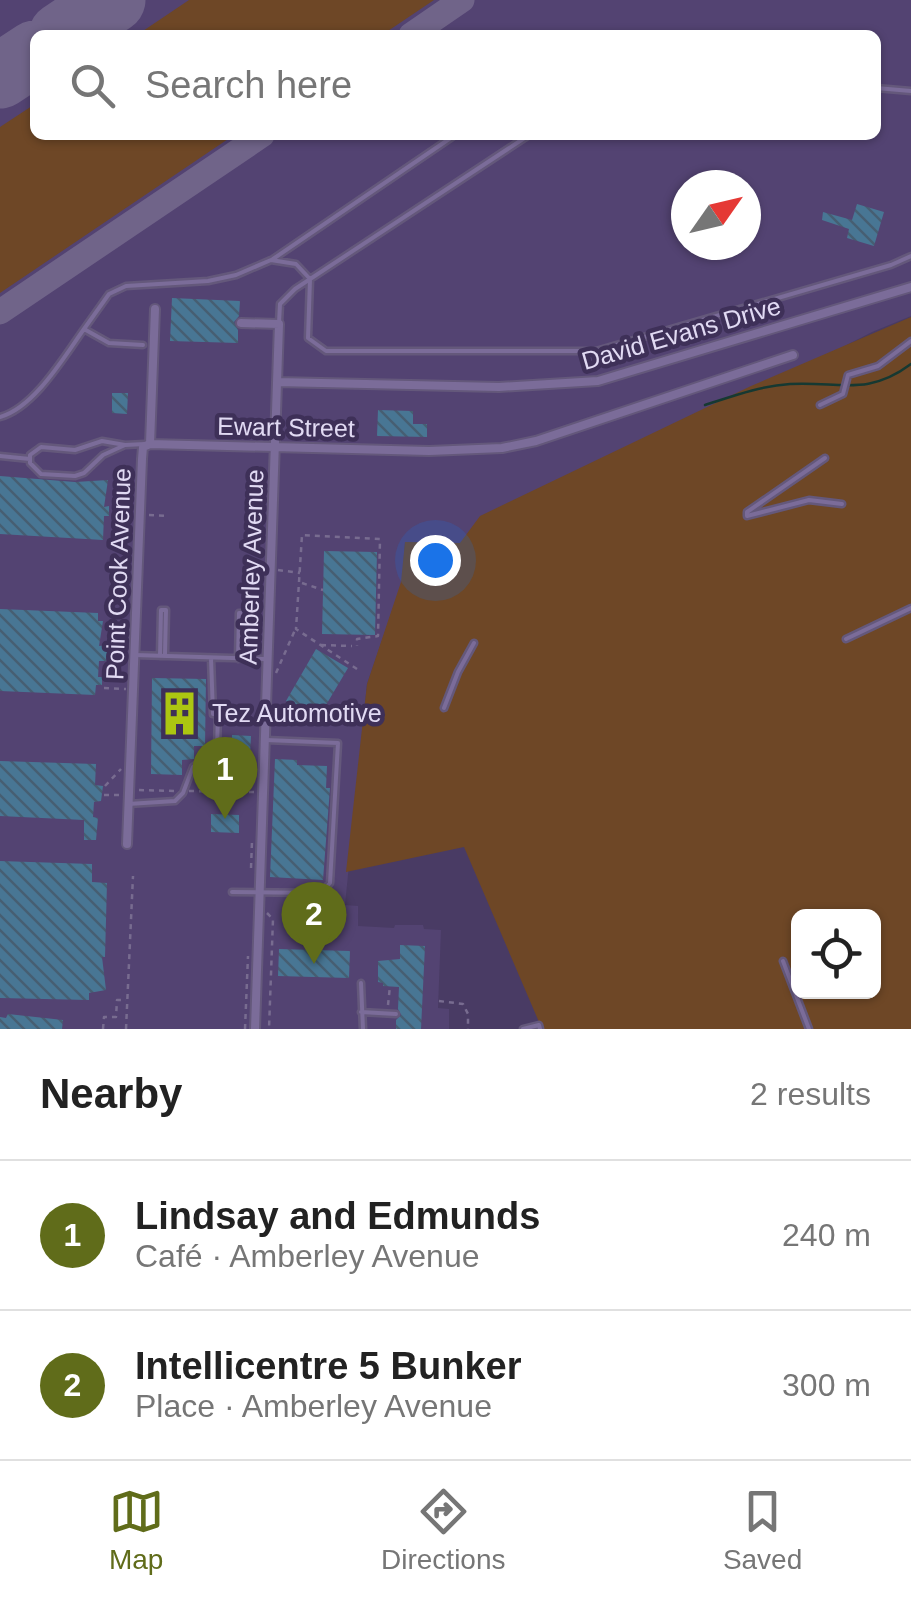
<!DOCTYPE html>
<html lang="en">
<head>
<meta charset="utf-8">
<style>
	:root { --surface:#fff; --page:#f2f2f2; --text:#222; --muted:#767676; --line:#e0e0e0; --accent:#606c1a }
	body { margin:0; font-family:Helvetica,sans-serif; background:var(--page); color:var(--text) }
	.controls { position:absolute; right:30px; bottom:30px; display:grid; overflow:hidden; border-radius:15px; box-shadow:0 2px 8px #0004 }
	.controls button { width:90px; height:90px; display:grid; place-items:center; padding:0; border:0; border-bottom:2px solid var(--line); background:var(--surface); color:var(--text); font:50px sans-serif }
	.compass { position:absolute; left:671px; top:170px; width:90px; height:90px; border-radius:50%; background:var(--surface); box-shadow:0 2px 8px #0004; rotate:56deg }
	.you { position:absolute; left:435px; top:560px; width:35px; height:35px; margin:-25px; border:8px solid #fff; border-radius:50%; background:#1a73e8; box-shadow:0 0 0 15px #1a73e833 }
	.badge { display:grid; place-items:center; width:65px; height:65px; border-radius:50%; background:var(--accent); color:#fff; font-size:32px; font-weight:700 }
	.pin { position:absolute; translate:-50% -82px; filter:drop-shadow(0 2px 5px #0008) }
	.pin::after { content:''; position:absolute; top:52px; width:35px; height:30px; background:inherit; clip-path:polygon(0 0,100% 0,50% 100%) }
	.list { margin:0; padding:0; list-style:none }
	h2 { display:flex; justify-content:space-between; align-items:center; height:130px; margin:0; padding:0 40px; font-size:42px }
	h2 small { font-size:32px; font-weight:400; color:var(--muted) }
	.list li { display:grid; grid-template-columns:65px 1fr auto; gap:30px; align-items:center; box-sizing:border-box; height:150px; padding:0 40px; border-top:2px solid var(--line) }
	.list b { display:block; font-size:38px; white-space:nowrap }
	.list p { margin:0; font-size:32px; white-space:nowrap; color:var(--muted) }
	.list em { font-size:32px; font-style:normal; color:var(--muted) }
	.icon { flex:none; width:55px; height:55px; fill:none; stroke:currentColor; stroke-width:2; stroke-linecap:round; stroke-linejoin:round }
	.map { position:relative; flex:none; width:911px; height:1029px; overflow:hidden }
	.search { position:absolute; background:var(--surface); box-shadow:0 2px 8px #0004; left:30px; right:30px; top:30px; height:110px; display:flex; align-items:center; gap:25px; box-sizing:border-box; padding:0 35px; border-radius:15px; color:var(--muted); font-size:38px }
	.sheet { height:430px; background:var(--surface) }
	nav { display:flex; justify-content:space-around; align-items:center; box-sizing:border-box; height:140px; border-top:2px solid var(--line); background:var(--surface); font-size:28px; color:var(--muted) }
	nav a { display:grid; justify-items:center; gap:5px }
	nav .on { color:var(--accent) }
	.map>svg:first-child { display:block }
</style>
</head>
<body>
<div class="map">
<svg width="911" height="1029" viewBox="0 0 911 1029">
	<defs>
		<pattern id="building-back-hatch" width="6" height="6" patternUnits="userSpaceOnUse" patternTransform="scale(2.5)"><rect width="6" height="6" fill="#487694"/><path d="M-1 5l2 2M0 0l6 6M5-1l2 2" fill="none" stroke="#465e72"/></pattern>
	</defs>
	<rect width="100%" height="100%" fill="#493b64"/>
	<path fill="#534372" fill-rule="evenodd" d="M0 0H911V316L872 332 460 543 405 542 402 582 367 684 345 905 358 906V926L394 928 395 925H423L424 929 441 930 438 1008 449 1009V1029H0ZM35 35H876V135H35ZM686 185H746V245H686Z"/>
	<path fill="#6e4726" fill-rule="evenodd" d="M189 0H434L382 35H137Z
		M35 104V135H234L0 293V127Z
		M911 317V1029H542L464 847 346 872 367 684 401 582 405 542 460 543 480 516 751 386ZM798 916H874V992H798Z"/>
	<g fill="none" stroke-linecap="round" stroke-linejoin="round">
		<path stroke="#163932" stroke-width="2.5" d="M705 405C733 396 760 386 790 384 839 381 867 397 911 364"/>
		<path stroke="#706489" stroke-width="25" d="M411 35 462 0
			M0 312 262 135"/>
		<path stroke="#706489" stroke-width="65" d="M61 35 113 0
			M0 76 35 53"/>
	</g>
	<path fill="url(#building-back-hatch)" d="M857 204 884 212 874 246 847 238 849 229 822 220 823 212 852 220Z
		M172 298 240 301 239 316 234 322 238 330V343L170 341Z
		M112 393H128L127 414 112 413Z
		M378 410 413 411V424H427V437L377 436Z
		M0 476 75 482 108 480 104 507 109 506V516H104L103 540 0 534Z
		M324 551 377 552 375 635 322 634Z
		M0 609 98 613V621H103L99 646 108 645 106 661H99L98 677H102V685H96L95 695 0 691Z
		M316 649 348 668 317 720 286 701Z
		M152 678 206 679 205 746H194V759L182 760V775L151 774Z
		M232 735 251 736 249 776 231 775Z
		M275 759 297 760V765L327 766 326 788H330L323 880 270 877Z
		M0 761 96 764 95 785 103 786 101 801 94 802 93 817 98 818 96 840H84V820L0 816Z
		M211 814 239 815V833L211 832Z
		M0 861 92 864V882L107 883 105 957H102L106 990 89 993V1000L0 998Z
		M400 945 425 946 421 1029H396V1020L401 1015 398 1009 399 987 383 986V983L378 982V961L400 959Z
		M279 949 350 951 349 978 278 976Z
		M8 1014 63 1020 62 1029H0V1017L6 1018Z"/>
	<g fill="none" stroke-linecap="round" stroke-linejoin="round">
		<defs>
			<path id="service" d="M876 88 911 91
				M273 259 455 135
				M279 323 280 304 295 289 529 135
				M143 345 109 343 84 329 109 294 126 286 208 281 236 275 271 260 296 264 310 279 308 338 326 351H596L891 265 911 256
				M820 405 843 394 848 375 878 366 911 341
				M0 417C34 408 64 357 84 329
				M125 445 103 455 84 473 75 476 41 474 30 463V455L41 447 75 450 102 441 125 445 145 444
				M0 456 30 459
				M825 458 747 512V516L809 500 842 504
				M846 639 911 608
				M135 655 265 659
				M160 656 161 610H166L165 654
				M238 659 239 613H244L243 658
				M444 708 458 672 474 643
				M128 804 175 801 183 793 193 767 217 748 218 714H213L211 658
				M232 892 321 893 330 883 338 743 266 740
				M783 961 809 1029
				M361 983 363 1029
				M361 1012 396 1014
				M523 1029 539 1025 540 1029"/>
			<path id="minor" d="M241 323 279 324 255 1029
				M277 382 499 387 598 381 911 287
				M150 444 429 451 502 448 536 441 793 355
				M127 844 142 459 143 447 150 444 155 309"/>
		</defs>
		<use href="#service" stroke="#64587b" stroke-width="9"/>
		<use href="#minor" stroke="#64587b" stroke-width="12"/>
		<path stroke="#786c90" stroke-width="2.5" stroke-dasharray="5 5" stroke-linecap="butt" d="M115 514H131
			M149 515 167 516
			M244 563 261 564
			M278 570 300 573
			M302 583 323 590
			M321 645 352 646
			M110 653 128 654
			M357 669 296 629 302 535 380 539 378 636 357 639V646
			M276 673 295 630
			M104 688 126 689
			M105 786 121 769
			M139 790 176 791
			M189 791 256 792
			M104 795H122
			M251 868 252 841
			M267 913 273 919 269 1029
			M439 1001 463 1004 468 1014V1029
			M388 1005 390 986
			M103 1029 104 1017H116L117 1000H126
			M126 1029 133 876
			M245 1029 248 956"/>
		<use href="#service" stroke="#7b6c99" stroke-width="4"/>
		<use href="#minor" stroke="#7b6c99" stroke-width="8"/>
	</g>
	<defs>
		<symbol id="building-bare" viewBox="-9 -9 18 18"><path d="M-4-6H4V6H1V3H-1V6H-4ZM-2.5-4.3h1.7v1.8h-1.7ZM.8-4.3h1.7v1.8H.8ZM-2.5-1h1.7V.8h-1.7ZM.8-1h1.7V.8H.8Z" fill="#acc611" stroke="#3e3058" stroke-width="2.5" paint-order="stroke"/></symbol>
	</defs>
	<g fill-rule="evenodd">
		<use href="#building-bare" x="148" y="682" width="63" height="63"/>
	</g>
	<g text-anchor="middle" stroke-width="9" stroke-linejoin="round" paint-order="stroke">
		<g font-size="25" fill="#e1daf3" stroke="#3e3058">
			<text transform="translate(681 333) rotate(-16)" y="9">David Evans Drive</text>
			<text transform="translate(286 427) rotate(1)" y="9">Ewart Street</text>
			<text transform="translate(251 567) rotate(-88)" y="9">Amberley Avenue</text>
			<text transform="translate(118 574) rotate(-88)" y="9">Point Cook Avenue</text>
		</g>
		<g font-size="25" fill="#e1daf3" stroke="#3e3058" text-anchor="start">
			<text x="212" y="722">Tez Automotive</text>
		</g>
	</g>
</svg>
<div class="controls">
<button><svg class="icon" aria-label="locate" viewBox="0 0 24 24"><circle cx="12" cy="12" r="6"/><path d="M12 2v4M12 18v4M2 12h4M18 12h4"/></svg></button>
</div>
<svg class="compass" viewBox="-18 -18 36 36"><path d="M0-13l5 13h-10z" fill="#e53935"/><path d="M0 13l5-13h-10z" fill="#767676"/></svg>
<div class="you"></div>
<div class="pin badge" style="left:225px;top:819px">1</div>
<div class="pin badge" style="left:314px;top:964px">2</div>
<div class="search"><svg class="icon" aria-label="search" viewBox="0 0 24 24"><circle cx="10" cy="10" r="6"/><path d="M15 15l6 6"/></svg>Search here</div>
</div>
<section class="sheet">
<h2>Nearby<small>2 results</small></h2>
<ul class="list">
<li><span class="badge">1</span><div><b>Lindsay and Edmunds</b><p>Café · Amberley Avenue</p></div><em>240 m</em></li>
<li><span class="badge">2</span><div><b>Intellicentre 5 Bunker</b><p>Place · Amberley Avenue</p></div><em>300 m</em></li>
</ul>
</section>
<nav>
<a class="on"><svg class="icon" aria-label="map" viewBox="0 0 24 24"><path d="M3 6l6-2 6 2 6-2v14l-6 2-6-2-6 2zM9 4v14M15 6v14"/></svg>Map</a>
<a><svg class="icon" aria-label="directions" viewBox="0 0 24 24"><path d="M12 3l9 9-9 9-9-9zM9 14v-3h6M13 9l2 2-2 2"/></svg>Directions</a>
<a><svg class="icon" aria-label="saved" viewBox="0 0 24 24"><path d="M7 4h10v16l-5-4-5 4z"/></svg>Saved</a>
</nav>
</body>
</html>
